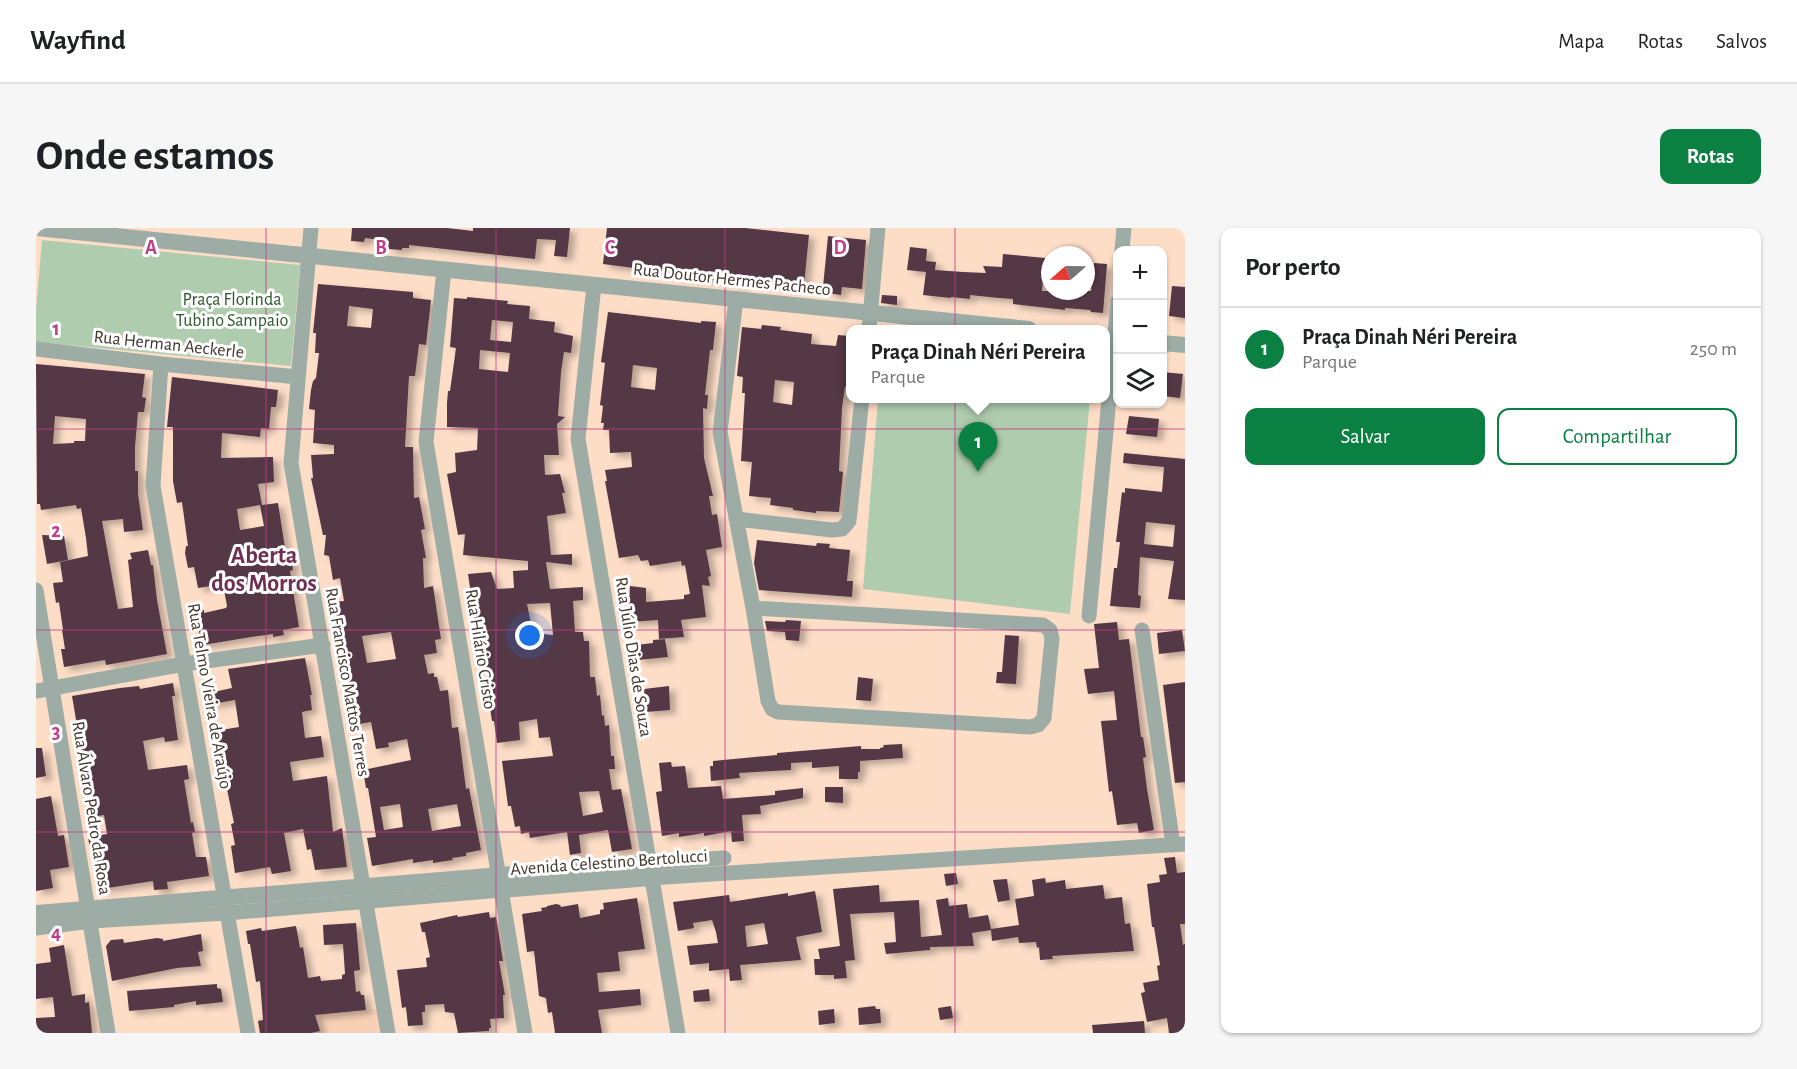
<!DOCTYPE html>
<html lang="pt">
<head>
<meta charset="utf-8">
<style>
	:root { --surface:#fff; --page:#f6f6f6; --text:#202124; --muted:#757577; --line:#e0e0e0; --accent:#0b8043 }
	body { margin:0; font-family:"Alegreya Sans",sans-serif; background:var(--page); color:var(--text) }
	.controls { position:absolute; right:18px; top:18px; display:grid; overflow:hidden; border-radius:12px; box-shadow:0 2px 4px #0004 }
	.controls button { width:54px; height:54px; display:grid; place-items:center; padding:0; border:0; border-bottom:2px solid var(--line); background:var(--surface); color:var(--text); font:30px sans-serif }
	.compass { position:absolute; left:1005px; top:18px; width:54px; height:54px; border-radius:50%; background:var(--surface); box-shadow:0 2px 4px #0004; rotate:250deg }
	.you { position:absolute; left:494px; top:408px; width:21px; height:21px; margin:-15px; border:4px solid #fff; border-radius:50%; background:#1a73e8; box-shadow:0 0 0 9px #1a73e833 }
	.badge { display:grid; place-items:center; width:39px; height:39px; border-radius:50%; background:var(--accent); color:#fff; font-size:20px; font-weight:700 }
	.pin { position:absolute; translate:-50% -50px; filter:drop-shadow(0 2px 3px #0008) }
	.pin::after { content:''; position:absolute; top:32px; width:21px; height:18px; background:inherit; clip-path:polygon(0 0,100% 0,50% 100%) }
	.popup { position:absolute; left:810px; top:97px; width:264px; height:78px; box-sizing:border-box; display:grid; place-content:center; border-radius:12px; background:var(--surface); filter:drop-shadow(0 2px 4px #0005); font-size:20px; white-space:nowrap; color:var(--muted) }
	.popup b { font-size:22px; color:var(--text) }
	.popup::after { content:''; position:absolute; left:50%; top:100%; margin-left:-12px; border:12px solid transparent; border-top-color:var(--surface) }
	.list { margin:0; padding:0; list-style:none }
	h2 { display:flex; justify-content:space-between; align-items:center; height:78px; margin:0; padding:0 24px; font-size:26px }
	h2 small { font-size:20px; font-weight:400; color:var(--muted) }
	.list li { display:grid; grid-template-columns:39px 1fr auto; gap:18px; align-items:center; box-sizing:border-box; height:84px; padding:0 24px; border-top:2px solid var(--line) }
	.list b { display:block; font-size:22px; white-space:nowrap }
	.list p { margin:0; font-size:20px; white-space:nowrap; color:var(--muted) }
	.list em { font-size:20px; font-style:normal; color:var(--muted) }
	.actions { display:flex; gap:12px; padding:18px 24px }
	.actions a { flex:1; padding:14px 0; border:2px solid var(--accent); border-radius:12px; text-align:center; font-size:21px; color:var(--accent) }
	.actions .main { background:var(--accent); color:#fff }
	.icon { flex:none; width:33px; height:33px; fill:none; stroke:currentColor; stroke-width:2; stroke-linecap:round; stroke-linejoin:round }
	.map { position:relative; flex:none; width:1149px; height:805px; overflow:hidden; border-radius:12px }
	header { display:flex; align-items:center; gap:36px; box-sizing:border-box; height:84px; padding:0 30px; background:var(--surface); border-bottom:2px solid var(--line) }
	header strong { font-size:28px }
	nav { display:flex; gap:33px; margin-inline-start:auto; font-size:21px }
	.intro { display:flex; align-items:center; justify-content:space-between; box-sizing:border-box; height:144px; padding:0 36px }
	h1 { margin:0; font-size:42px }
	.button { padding:15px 27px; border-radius:12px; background:var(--accent); color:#fff; font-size:21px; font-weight:700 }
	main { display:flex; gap:36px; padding:0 36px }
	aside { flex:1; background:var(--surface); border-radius:12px; box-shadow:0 2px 4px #0004 }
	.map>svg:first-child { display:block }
</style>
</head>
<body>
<header>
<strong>Wayfind</strong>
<nav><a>Mapa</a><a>Rotas</a><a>Salvos</a></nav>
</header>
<div class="intro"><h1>Onde estamos</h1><a class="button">Rotas</a></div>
<main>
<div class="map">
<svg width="1149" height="805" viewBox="0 0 1149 805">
	<defs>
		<filter id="shadow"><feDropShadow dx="6" dy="4" stdDeviation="3" flood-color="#0004"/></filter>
	</defs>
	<rect width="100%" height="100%" fill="#feddc7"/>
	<path fill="#f8d0b6" d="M341 781 344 805H223L221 790Z"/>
	<path fill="#afcdae" d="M6 12 264 37 255 138 0 114V82Z
		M842 171H1054L1034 386 827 361Z"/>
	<path fill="#553745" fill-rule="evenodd" filter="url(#shadow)" d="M316 0H411L437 3V0H534L531 29 518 28 520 12 501 11 499 31 373 17V20H366V22L352 21 353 13 329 10 328 14 315 13Z
		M571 0H709L773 7 768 57 755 58V56L709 51 708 57 698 56V53L650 49 637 47V45L567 36Z
		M792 8 830 12 826 61 806 59 805 67 792 65 793 60 787 59Z
		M874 19 891 21 890 33 900 34 899 42 927 44 950 45 947 38 966 39 967 26 1009 30 1006 63H1055L1058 35 1071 36 1067 85 1055 84 1054 82 1029 80V82L977 76V71L963 70 934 67V71L915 69V70L887 67 890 44 871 42Z
		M282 56 377 64V70L395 72 390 117 383 116 379 148H373L369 219H377L378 270 383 269 389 301 385 302 390 330H387L388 360 397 358 405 411 399 412 401 425 388 427 392 446 398 445V449H401L404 463 412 462 416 500 422 499 430 561 433 560 445 622 430 625V628L416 630 417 632 397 635V632L377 635V631L336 638 331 610 340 609 332 560H330L327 542 375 532 371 511 352 515 353 519 340 521 335 494 317 497 305 420H309L304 393H301L298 374 308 373 304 350 297 352 293 328 288 327 290 307H287L275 250H277L275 227 298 226V217L277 215 279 182 273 181 275 162 277 153 280 150 283 125H279L280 105H277ZM313 78 337 81 335 100 311 98ZM355 404 360 431 331 435 326 408ZM364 576 367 599 348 602 344 579ZM421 576 425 598 396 603 392 581Z
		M1136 58 1149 59V90L1133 88Z
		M846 67 861 68V77L845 75Z
		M431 69 472 73 471 76 494 78 493 91 519 94 518 104 537 108 535 125 528 124 525 144 522 188 529 189 521 196 523 227H508L509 247 524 246 529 265H526L530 285 511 288 515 327 536 326V337L510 334 514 361 547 359V372L537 373 539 404H547L548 413H553L554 449H559L561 468 564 467 566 488 568 487 569 498 573 497 575 528H578L579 541H573L576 562 585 561 596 621 576 624 572 602 543 607 545 625 534 627 531 604 494 610 493 604 485 606 484 598 479 599 475 578H472L466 533 517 528 514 509 503 510 501 491 483 494 484 512 461 515 458 493H456L454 480H457L455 455H452L447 419H444V413H442L432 346 455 344 461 361 478 360 477 343 492 342V333L427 327 429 306 422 307 411 246 420 244 419 225 441 222 442 200 411 199V175L412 163H414L420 120 414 119 418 70 431 71ZM456 92 477 94 475 114 454 112ZM444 122 474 125 472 144 443 141ZM514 375 517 407 497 405 491 376ZM563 563 567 584 547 588 543 564Z
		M572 84 665 95V93L680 94 677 122H674L669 167H672L671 181 667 180 668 230 677 268H673L676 287 681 286 686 319 670 322 675 348 672 349 674 358 666 357 670 389 645 392 648 409 623 411 622 392 594 394 593 375 594 358 610 360V374L648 371V367L654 366 649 337 646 338 645 333 614 338 612 332 605 333 602 327 583 330 569 253H571L569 242 596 239 595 224 574 225 573 202H567L568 195H565L567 178 564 177 569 135 565 134ZM597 137 621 140 619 162 595 159Z
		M726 97 745 99 744 102 776 106 775 116 800 118 802 107 814 108V159H809L806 180 803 243 807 244 803 284 780 283V285L757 282V280L734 277 735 270 713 268 716 234 705 233 709 165H706L707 149 701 148 706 99 725 101ZM739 152 758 154 756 177 737 174Z
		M0 136 109 146 106 169 110 170 108 184H102L99 219V243H102V266L107 302 88 304 87 291 66 293 82 381 97 379 92 332 96 331 94 325 112 322 115 337H117L121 372 131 426 70 437 69 432 28 439 25 421H29L26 402H27L23 374 20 375 17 355 27 354 24 334 52 328 50 310 45 280 41 281 40 277 5 282 4 276H1ZM19 188 50 191 49 213H38V215L17 216Z
		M1126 144 1147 146 1144 170 1126 168Z
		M136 149 242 162 240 179H235L233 201 225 200 224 209 186 205 185 230 237 229 238 254 222 256 226 277 242 275 249 320 255 327 257 342 254 343 263 399 247 402 248 407 237 409V406L215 409 167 417 162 400H160L157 384 168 382V385L190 380 191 378 187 356 162 360 158 339 152 340 149 325 150 318H152L146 274 141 275 137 253V199H131ZM224 277 228 298 204 302 201 281Z
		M1093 188 1123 191 1121 209 1090 206Z
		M1088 225 1149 231V372L1132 371 1138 333 1104 329 1102 367 1105 368 1104 380 1074 378 1078 340H1081L1084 314H1080L1086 264 1089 265V260L1126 264 1128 239 1087 235ZM1110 294 1139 297 1137 319 1108 316Z
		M6 307 28 308 32 332 11 336Z
		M721 312 780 318 781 315 794 316 793 320 814 322 811 353H817L816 369 723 362 718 335Z
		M750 392 765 393 763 413 750 412 749 404 731 403 729 393 749 394Z
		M1081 394 1083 412 1093 411 1105 509H1107L1110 529 1107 530 1111 561 1118 602 1103 605 1101 595 1081 597 1076 563 1073 564 1065 493 1081 492 1078 463 1052 466 1048 441 1063 440 1058 396Z
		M1146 402 1149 423 1123 426 1121 405Z
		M969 407 983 408 980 456 960 455 961 444H966Z
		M629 411 632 429 602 432 600 417 617 415V412Z
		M269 430 276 467H274L276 482 266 484 269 510 285 508 288 529 254 534 257 553 291 548 297 604 306 600 311 639 279 642 275 621 271 622 267 601 248 605 255 643 236 646 234 639 199 645 195 618 199 617 195 596 198 595 179 503 203 499 199 472 176 476 173 465 196 460 192 441Z
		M822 449 837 451 835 473 820 472Z
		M1149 454V554L1139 555 1127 457Z
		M137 455 139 468H136L142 512 129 514 128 509 107 513 112 542 151 537 153 551 148 552 155 595 157 594 159 604 156 605 160 629H170L173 648 131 654 132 661 118 662 117 653 65 661 58 621 54 622 52 609 71 606 68 587 56 589 53 570 57 569 48 526 46 527 36 468 84 460 103 458 104 461Z
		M633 458 634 482 610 484 608 461Z
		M866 516 867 530 824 533V544H822V551H803V538L776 540V534L755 535V542L703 545 704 550 675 553 674 538H677V533L741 527V525L825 518V521H844V520L848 519 847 517Z
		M0 520H6L10 548 0 550Z
		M635 534 636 539 649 538 652 560 685 558 687 571 739 567V563L767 560V570L724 578 725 586 706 587 708 613 696 614 695 603 668 608V605L643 609V605L626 608 620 564 626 563 623 535Z
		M789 559H807V575L789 574Z
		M15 568 22 608 28 607 33 639 14 642 17 660 0 663V571Z
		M1139 629 1141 645 1149 644V696H1144L1147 717 1149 716V805H1133L1131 790 1111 794 1105 765 1109 764 1107 755 1123 752 1121 738 1124 737 1118 699H1116L1111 656 1124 654 1123 647 1131 646 1128 630Z
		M920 645 922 656 910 658 908 646Z
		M1009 650 1010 655 1029 652 1030 661 1067 657 1069 671 1086 669 1089 696 1094 695 1098 723 1016 728 1017 731 1004 732 1003 719 1001 720 1000 714 983 715 982 709 956 713 955 702 936 705 938 718 894 719V722L850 726 848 715 860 714 858 684 814 686 819 732 809 733 811 750 798 751V747H779L778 731H784L782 721 804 718 797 661 843 657 844 674 883 672 885 709 906 707 900 672 912 670 913 678 931 676 933 690 952 687 955 701 983 697 979 671 998 668 996 652Z
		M971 651 974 672 962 674 957 652Z
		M779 663 786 704 760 709 765 732 704 737 706 752 694 753 693 741 673 743V735L654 737 651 718 682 715 680 704 676 692 657 695 658 700 642 703 637 674 693 667 694 674 752 665V668ZM728 695 732 716 711 719 709 698Z
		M601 670 609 721 582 724 584 743 561 745 563 764 604 761 605 777 562 782 566 805H519L516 784 512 785 510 770 503 768 498 723 491 724 486 686 506 683 505 680 511 679V678L520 676 524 677 525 679 542 676 544 690 564 686V682L568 681 567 675Z
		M453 684 454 690 460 689 467 733H463L469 767H467L468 790 454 791 455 800H453V803L422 805 418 785 409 784 408 776 389 777V784H386L387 797 372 798 370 779 366 780 361 742 391 739 390 730 394 729 389 704H386L384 695 421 687 422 689Z
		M320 695 324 742 318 743 320 764 324 763 325 767H328L330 782 279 787 284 803 275 805H224L222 793 227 792 224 753 220 754 214 716H212L210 703 225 700 226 703 260 698 264 720 267 719 272 750 284 748 285 753 306 751V747L309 746 307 716 288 717 287 697Z
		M165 706 167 723 162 724 165 738 141 740 76 753 70 718 75 712 87 711 88 715 121 710 127 711V713Z
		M28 717 36 768 49 766V775L53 774 56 805H0V790L19 789 17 769 0 771V736L15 734 13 720Z
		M181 756V760L185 761 187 774 160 777V773L138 777V779L93 783 91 763Z
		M673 761 674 773 658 774 657 763Z
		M839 778 840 781H844L845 795 823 797 822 780Z
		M915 778 917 790 904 792 902 780Z
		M798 781 799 795 783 797 782 783Z
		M1108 793 1109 805H1057L1056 797Z"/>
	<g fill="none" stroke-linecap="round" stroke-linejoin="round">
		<path stroke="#9dada6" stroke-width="15" d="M275 0 255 235 352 805
			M1086 22 1088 0
			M408 42 390 214 489 805
			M558 57 542 211 642 805
			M700 71 684 204 717 380 732 473 736 481 742 484 994 499 1002 497 1008 490 1016 411 1014 402 1007 397 717 380
			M833 101 842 0
			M0 121 125 136 262 149
			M125 136 117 258 212 805
			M700 291 796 302 806 301 813 293 826 170
			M0 362 72 805
			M1053 388 1082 73
			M1106 402 1137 617
			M0 463 148 436 287 417
			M612 635 688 630
			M614 650 1149 616
			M0 700 55 693 191 685 466 662"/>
		<path stroke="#9dada6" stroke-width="16" d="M1 0 993 101
			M1070 109 1082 111
			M1126 115 1149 117
			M466 662 614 650
			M0 685 612 635"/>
	</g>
	<path fill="none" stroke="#be3e88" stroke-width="1.5" stroke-opacity="0.55" d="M230 0V805M460 0V805M689 0V805M919 0V805M0 201H1149M0 402H1149M0 604H1149"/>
	<g text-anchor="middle" stroke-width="6" stroke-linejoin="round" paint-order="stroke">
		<g font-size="18" fill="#42352c" stroke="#fff">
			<text transform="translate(696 51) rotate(6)" y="6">Rua Doutor Hermes Pacheco</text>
			<text transform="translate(133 116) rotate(6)" y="6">Rua Herman Aeckerle</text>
			<text transform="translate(445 421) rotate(81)" y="6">Rua Hilário Cristo</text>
			<text transform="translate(598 429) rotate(81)" y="6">Rua Júlio Dias de Souza</text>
			<text transform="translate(312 454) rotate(80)" y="6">Rua Francisco Mattos Terres</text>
			<text transform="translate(174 468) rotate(80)" y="6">Rua Telmo Vieira de Araújo</text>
			<text transform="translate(56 580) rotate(81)" y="6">Rua Álvaro Pedro da Rosa</text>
			<text transform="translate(573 634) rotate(-4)" y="6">Avenida Celestino Bertolucci</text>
		</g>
		<g font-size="18" fill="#2b582b" stroke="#fff">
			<text x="196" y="77">Praça Florinda<tspan x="196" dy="21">Tubino Sampaio</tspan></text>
		</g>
		<g font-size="24" font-weight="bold" fill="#6e2f51" stroke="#fff">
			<text x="228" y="335">Aberta<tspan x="228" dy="28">dos Morros</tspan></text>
		</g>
	</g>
	<g font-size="20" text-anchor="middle" font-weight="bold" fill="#be3e88" stroke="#fff" stroke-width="6" stroke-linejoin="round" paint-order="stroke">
		<text x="115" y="26">A</text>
		<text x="345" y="26">B</text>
		<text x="574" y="26">C</text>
		<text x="804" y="26">D</text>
		<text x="20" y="107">1</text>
		<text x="20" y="309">2</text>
		<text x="20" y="510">3</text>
		<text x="20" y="711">4</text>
	</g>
</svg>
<div class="controls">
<button>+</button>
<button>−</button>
<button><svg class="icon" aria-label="layers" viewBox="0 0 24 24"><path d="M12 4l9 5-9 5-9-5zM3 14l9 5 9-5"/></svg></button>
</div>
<svg class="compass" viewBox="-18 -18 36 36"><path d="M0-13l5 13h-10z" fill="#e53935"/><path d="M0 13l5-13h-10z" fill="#757577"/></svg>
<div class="you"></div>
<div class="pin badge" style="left:942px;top:244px">1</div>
<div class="popup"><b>Praça Dinah Néri Pereira</b>Parque</div>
</div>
<aside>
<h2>Por perto<small></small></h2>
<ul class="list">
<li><span class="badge">1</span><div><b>Praça Dinah Néri Pereira</b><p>Parque</p></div><em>250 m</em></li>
</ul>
<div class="actions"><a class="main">Salvar</a><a>Compartilhar</a></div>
</aside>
</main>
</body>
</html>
